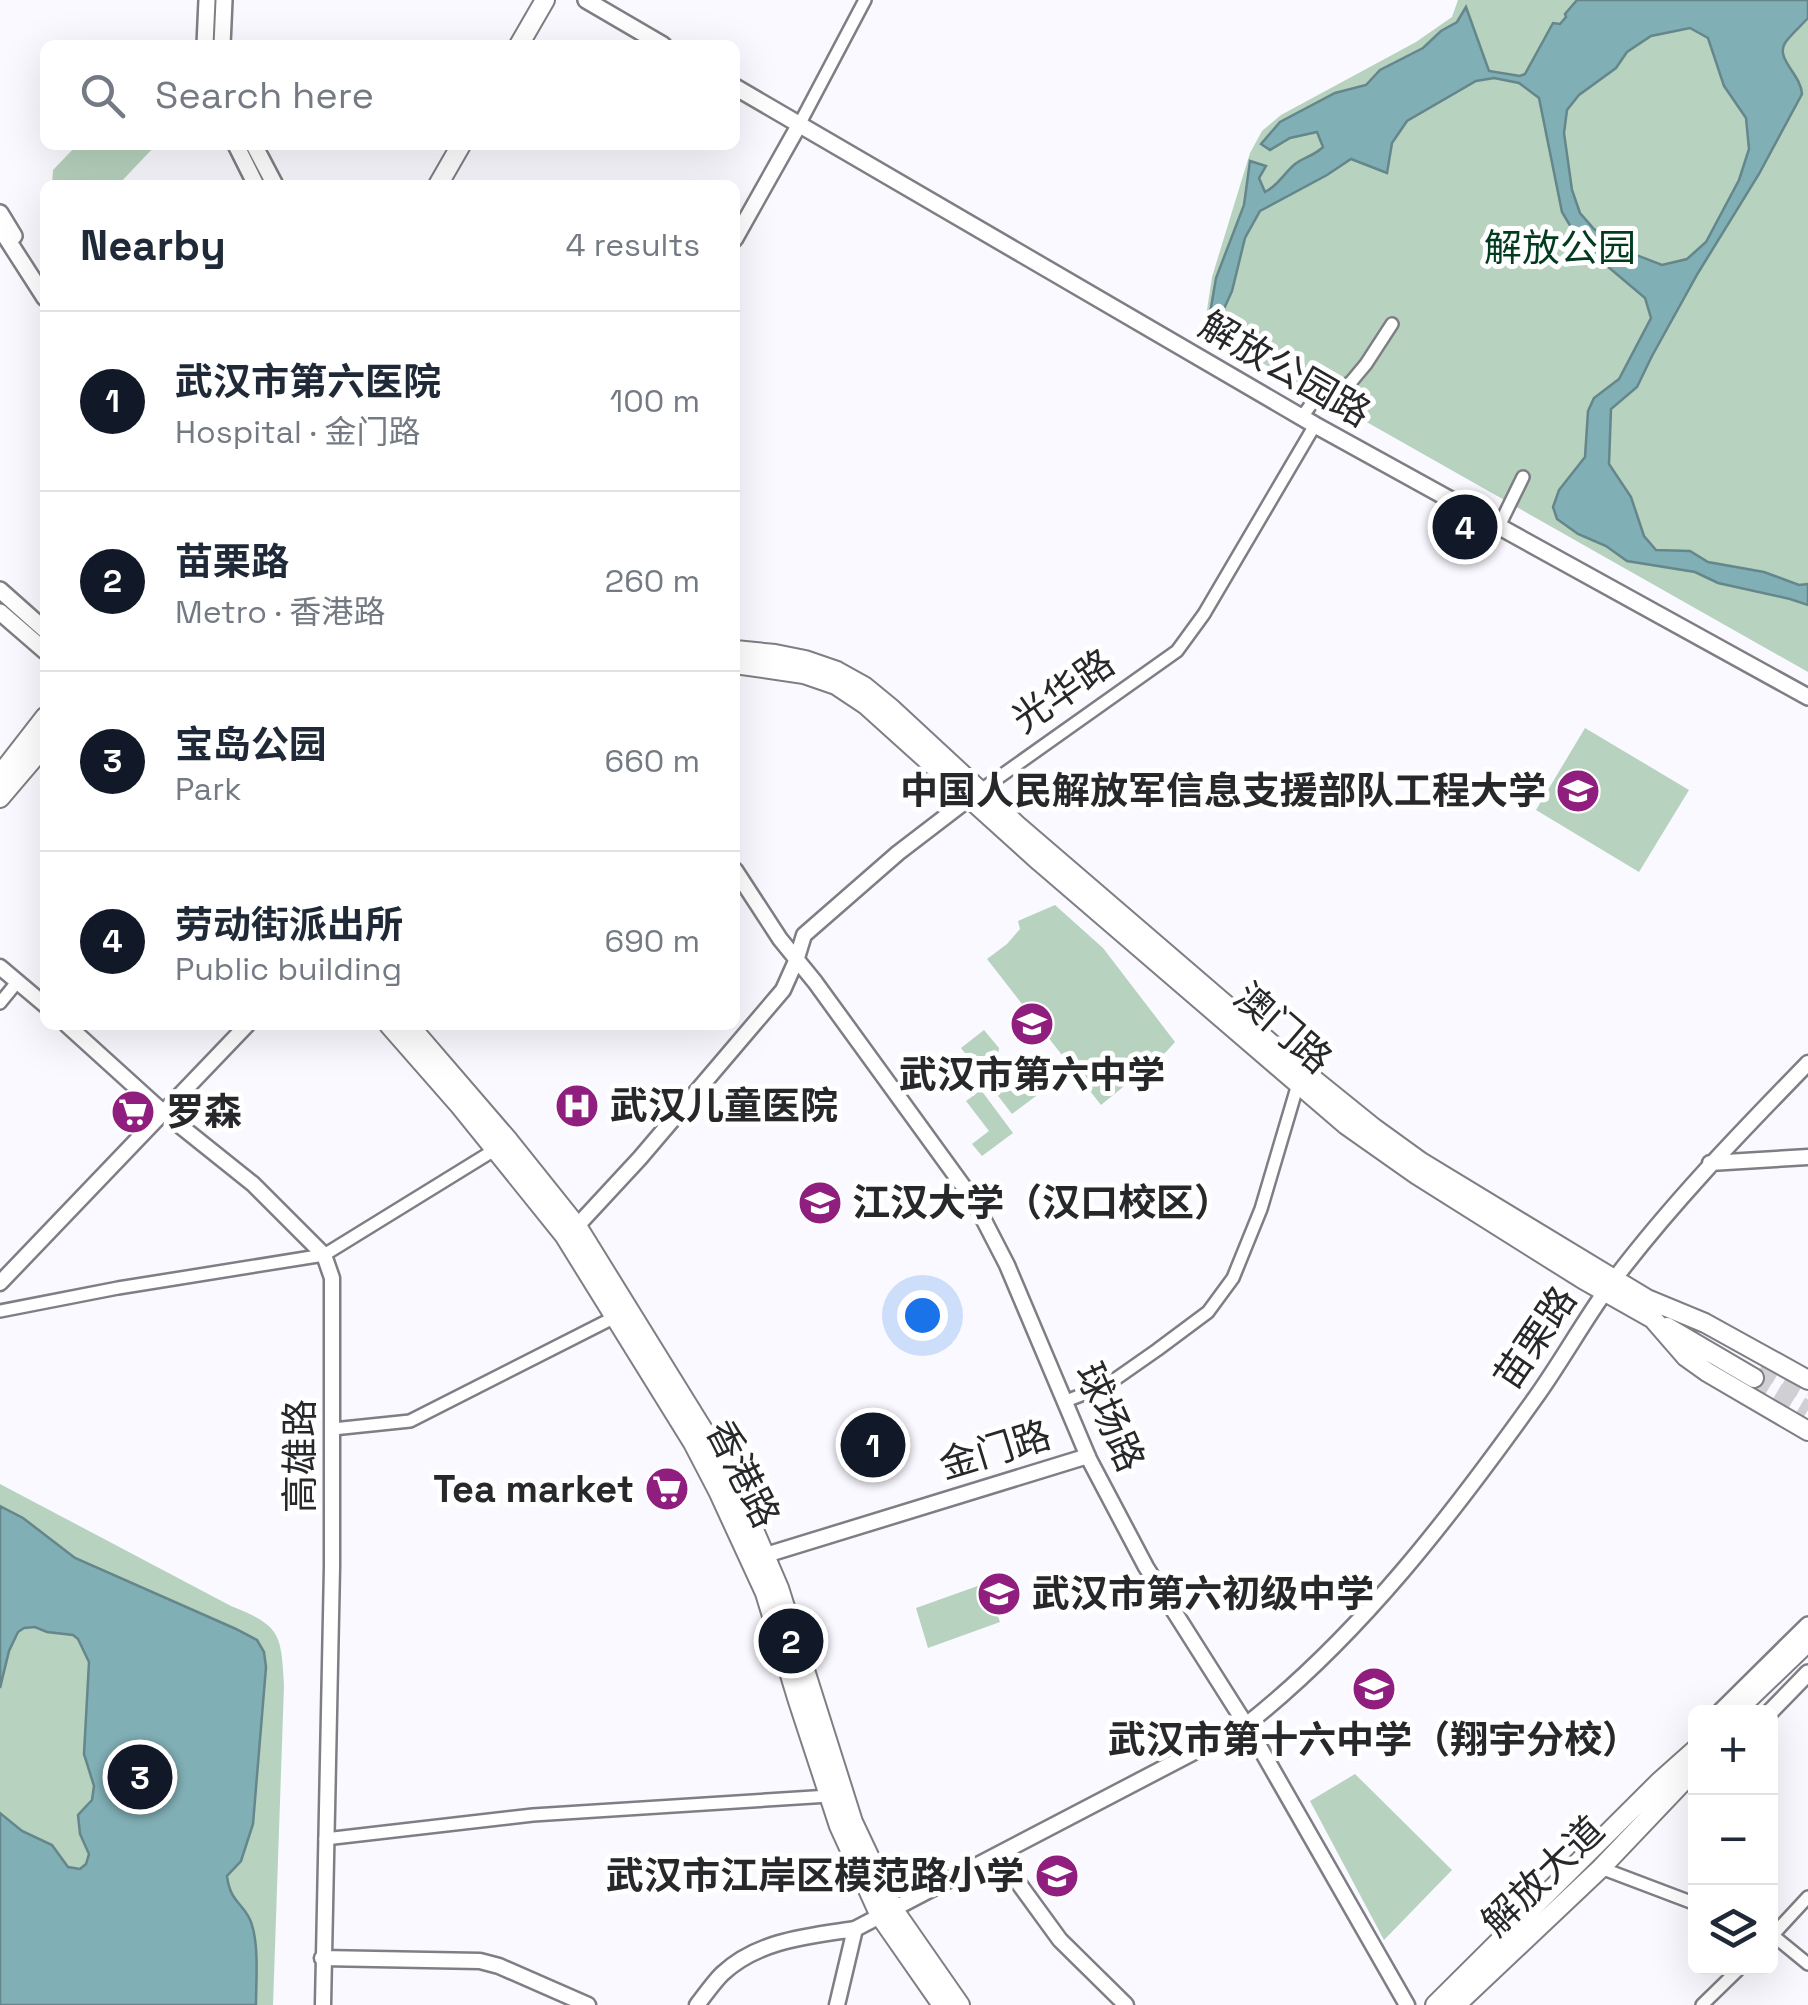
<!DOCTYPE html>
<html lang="en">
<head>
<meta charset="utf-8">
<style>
	:root { --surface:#fff; --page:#f2f2f3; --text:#1f2937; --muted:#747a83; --line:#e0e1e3; --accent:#111827 }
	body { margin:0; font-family:"Space Grotesk","Noto Sans SC",sans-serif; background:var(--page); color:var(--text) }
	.controls { position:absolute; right:30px; bottom:30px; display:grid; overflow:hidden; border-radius:15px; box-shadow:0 10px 40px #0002 }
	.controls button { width:90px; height:90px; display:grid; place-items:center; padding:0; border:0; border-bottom:2px solid var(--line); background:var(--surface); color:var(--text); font:50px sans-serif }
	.you { position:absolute; left:922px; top:1315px; width:35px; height:35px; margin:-25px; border:8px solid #fff; border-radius:50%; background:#1a73e8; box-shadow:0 0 0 15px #1a73e833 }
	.badge { display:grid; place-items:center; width:65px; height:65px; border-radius:50%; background:var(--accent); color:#fff; font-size:32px; font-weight:700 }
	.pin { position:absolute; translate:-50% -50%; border:5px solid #fff; box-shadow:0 2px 10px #0006 }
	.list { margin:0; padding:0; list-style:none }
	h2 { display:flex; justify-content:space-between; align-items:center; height:130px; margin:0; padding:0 40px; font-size:42px }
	h2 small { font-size:32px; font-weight:400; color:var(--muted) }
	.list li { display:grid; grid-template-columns:65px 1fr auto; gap:30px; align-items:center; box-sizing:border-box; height:180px; padding:0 40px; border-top:2px solid var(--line) }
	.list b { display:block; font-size:38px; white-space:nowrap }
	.list p { margin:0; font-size:32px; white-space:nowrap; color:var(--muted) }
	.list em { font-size:32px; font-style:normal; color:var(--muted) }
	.icon { flex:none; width:55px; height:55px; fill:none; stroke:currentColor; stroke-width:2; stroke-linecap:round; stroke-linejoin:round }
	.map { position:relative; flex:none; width:1808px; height:2005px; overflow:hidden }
	.search { position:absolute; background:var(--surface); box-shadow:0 10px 40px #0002; left:40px; top:40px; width:700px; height:110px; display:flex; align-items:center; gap:25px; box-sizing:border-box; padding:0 35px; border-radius:15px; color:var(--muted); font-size:38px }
	.panel { position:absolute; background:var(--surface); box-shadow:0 10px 40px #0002; left:40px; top:180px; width:700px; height:850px; border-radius:15px }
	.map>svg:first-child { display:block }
</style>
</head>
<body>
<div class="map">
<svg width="1808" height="2005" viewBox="0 0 1808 2005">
	<rect width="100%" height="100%" fill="#f9f9ff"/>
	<path fill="#b7d2be" d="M1458 0H1808V672L1204 330 1212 277 1250 153 1262 131 1281 115 1416 42 1452 17Z
		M77 145H156L118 185H52L53 170Z
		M1585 728 1689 790 1639 872 1536 810Z
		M1055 905 1103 948 1175 1042 1166 1052 1101 1105 987 959 1007 944 1020 929 1018 921Z
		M984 1030 999 1048 997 1067 983 1077 961 1048Z
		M1003 1074 1021 1077 1036 1096 1012 1114 989 1084Z
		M981 1090 1013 1133 982 1156 972 1144 989 1131 966 1101Z
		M0 1484 231 1606C281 1626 281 1633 284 1685L273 2005H0Z
		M986 1583 1000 1622 928 1648 916 1608Z
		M1355 1774 1452 1870 1384 1940 1310 1801Z"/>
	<path fill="#80afb5" stroke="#65868b" stroke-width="2.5" fill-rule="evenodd" d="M1577 0H1808V18C1801 26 1791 34 1785 43 1775 59 1801 74 1802 94L1759 174 1698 273 1652 356 1637 387 1611 409 1609 464 1631 497 1644 536 1656 550 1690 551 1708 562 1764 572 1799 585 1808 584V605L1790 599 1718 583 1695 572 1627 561 1606 546 1578 534 1557 519 1553 507 1559 490 1585 457 1588 411 1594 398 1619 379 1651 318 1645 298 1581 244 1562 212 1539 98 1519 83 1494 78 1476 81 1407 121 1392 143 1387 173 1351 159 1327 175 1260 211 1245 238 1232 291 1218 322 1209 319 1216 278 1244 205 1250 161 1266 166 1259 178 1265 192C1279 185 1283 174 1295 164 1304 157 1314 156 1323 147L1317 132 1290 138 1270 150 1261 144 1280 122 1335 93 1366 85 1380 70 1423 48 1441 31 1457 22 1466 7 1489 71 1520 76 1525 74 1553 23 1560 24 1566 17 1565 14ZM1690 28 1708 38 1724 86 1746 118 1749 149 1739 180 1706 242 1687 259 1662 265 1631 253 1594 229 1580 213 1572 190 1564 133 1567 110 1579 95 1616 68 1627 52 1651 36Z
		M0 1506 23 1518 75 1558 236 1629 257 1640 264 1652 266 1667 253 1824 241 1861 227 1876C230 1904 247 1905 252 1925 259 1948 256 1981 256 2005H0V1813L22 1831 52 1845 68 1867 80 1869 86 1864 89 1854 80 1834 78 1815 92 1800 94 1786 84 1754 89 1662 78 1639 73 1635 47 1632 35 1627 24 1628 18 1632 9 1651 0 1688Z"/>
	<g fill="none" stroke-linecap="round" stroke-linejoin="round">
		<path stroke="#cfcfd4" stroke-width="18" stroke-dasharray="18 9" stroke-linecap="butt" d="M1761 1367 1808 1394
			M1754 1378 1808 1410"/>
		<defs>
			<path id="minor" d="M799 125 865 0
				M1302 417 1312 403 1331 395 1351 382 1366 364 1392 324
				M1499 526 1523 477
				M981 790 1177 651 1204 614 1315 425
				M0 1003 18 981
				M0 1311 118 1288 324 1255 496 1149
				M1066 1401 1107 1385 1157 1350 1208 1312 1233 1278 1261 1209 1298 1084
				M333 1429 410 1421 615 1317
				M325 1839 533 1815 829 1796
				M1601 1868 1696 1904
				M1770 1933 1808 1964
				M1770 1938 1808 1897
				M1702 2005 1740 1968"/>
			<path id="tertiary" d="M735 239 799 125
				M735 870 780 939 815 982 974 1201 1007 1265 1089 1459 1146 1567 1255 1739 1407 2005
				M0 967 45 1005
				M67 1025 163 1112 253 1184 324 1255 332 1278V1567L323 2005
				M1710 1163 1808 1157
				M569 1231 577 1226 640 1158 783 990 796 961 804 935 898 853 975 794
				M0 1283 247 1025
				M756 1558 1088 1456
				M998 1855 1060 1940 1126 2005
				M322 1958 480 1961 499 1966 588 2005
				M697 2005C705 1995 713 1983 722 1974 758 1940 809 1936 855 1929L1246 1725C1361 1634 1451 1516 1536 1397 1561 1362 1582 1324 1607 1289 1667 1208 1738 1135 1808 1063
				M837 2005 855 1929"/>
			<path id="secondary" d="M586 0 663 45
				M205 45 207 0
				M222 45 224 0
				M735 87 1315 425 1808 697
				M236 145 256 185
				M254 145 275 185
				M0 213 14 236
				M0 228 45 298
				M0 590 45 630
				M0 612 45 651
				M1720 1712 1808 1625
				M1770 1712 1808 1673"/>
			<path id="primary" d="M519 45 545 0
				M438 185 461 145
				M735 650 775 654 805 660 837 671 864 686 892 709 1017 825 1296 1065 1374 1128 1421 1162 1647 1299 1705 1323 1808 1380
				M735 664 804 674 836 685 866 705 1040 862 1346 1125 1417 1175 1584 1280 1653 1319 1686 1357 1707 1372 1808 1431
				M0 775 45 717
				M0 798 45 745
				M389 1025 460 1106 564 1235 693 1443 718 1491 765 1593 798 1701 839 1826 880 1916 942 2005
				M409 1025 509 1141 577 1226 707 1436 735 1486 779 1588 853 1822 896 1913 960 2005
				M1667 1327 1754 1378
				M1735 1712 1808 1642
				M1435 2005 1659 1782 1696 1749
				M1456 2005 1601 1868 1696 1768"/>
		</defs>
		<use href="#minor" stroke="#7e7e84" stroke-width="16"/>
		<use href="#tertiary" stroke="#7e7e84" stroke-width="19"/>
		<use href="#secondary" stroke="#7e7e84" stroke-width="20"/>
		<use href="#primary" stroke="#7e7e84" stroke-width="22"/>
		<use href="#minor" stroke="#fff" stroke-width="11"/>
		<use href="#tertiary" stroke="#fff" stroke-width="14"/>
		<use href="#secondary" stroke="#fff" stroke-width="15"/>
		<use href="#primary" stroke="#fff" stroke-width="18"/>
	</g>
	<defs>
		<symbol id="university-disc" viewBox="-11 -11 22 22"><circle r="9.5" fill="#901e7e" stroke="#fff"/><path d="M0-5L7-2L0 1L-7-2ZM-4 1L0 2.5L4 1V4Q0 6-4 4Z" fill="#fff"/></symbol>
		<symbol id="school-disc" viewBox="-11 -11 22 22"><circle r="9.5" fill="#901e7e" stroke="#fff"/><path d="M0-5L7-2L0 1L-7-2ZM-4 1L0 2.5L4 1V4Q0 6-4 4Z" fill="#fff"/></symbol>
		<symbol id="hospital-disc" viewBox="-11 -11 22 22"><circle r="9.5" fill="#901e7e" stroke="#fff"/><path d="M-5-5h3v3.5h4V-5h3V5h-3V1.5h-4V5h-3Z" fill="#fff"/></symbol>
		<symbol id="supermarket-disc" viewBox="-11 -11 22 22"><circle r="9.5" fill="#901e7e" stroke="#fff"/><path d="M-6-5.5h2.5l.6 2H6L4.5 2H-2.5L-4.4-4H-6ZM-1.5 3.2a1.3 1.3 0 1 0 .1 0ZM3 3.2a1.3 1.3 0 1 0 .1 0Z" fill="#fff"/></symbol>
	</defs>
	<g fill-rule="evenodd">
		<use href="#university-disc" x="1553" y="766" width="50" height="50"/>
		<use href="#school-disc" x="1007" y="999" width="50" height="50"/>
		<use href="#hospital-disc" x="552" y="1081" width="50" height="50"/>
		<use href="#supermarket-disc" x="108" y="1087" width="50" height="50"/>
		<use href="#university-disc" x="795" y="1178" width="50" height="50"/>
		<use href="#supermarket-disc" x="642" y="1464" width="50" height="50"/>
		<use href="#school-disc" x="974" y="1569" width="50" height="50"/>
		<use href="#school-disc" x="1349" y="1664" width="50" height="50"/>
		<use href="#school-disc" x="1032" y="1851" width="50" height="50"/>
	</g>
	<g text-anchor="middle" stroke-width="10" stroke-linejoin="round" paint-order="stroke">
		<g font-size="38" fill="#003c1d" stroke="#fff">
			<text x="1560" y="261">解放公园</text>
		</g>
		<g font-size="38" fill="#27282a" stroke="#fff">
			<text transform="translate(1285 369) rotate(30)" y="13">解放公园路</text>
			<text transform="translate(1063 691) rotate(-35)" y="13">光华路</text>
			<text transform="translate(1283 1028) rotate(41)" y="13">澳门路</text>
			<text transform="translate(1535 1338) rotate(-56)" y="13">苗栗路</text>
			<text transform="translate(1110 1417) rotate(66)" y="13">球场路</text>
			<text transform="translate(995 1450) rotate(-17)" y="13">金门路</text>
			<text transform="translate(300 1456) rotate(-90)" y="13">高雄路</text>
			<text transform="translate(743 1474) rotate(63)" y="13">香港路</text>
			<text transform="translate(1543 1876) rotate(-44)" y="13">解放大道</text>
		</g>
		<g font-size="38" font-weight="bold" fill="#27282a" stroke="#fff" text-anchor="start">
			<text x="1546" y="804" text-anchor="end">中国人民解放军信息支援部队工程大学</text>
			<text x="1032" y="1088" text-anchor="middle">武汉市第六中学</text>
			<text x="610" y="1119">武汉儿童医院</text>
			<text x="166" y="1125">罗森</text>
			<text x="852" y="1216">江汉大学（汉口校区）</text>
			<text x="634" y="1502" text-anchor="end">Tea market</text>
			<text x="1032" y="1607">武汉市第六初级中学</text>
			<text x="1374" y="1753" text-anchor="middle">武汉市第十六中学（翔宇分校）</text>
			<text x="1024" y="1889" text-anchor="end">武汉市江岸区模范路小学</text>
		</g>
	</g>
</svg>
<div class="controls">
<button>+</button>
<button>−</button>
<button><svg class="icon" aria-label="layers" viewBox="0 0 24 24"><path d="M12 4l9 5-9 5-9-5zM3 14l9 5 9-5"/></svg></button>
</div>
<div class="you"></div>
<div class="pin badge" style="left:873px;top:1445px">1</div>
<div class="pin badge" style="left:791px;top:1641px">2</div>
<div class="pin badge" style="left:140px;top:1777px">3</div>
<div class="pin badge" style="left:1465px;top:527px">4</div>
<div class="search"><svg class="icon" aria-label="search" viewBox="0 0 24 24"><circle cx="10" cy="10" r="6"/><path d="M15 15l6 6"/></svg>Search here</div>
<section class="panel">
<h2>Nearby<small>4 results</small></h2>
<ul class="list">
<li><span class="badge">1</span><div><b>武汉市第六医院</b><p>Hospital · 金门路</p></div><em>100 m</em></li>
<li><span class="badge">2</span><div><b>苗栗路</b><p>Metro · 香港路</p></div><em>260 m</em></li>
<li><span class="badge">3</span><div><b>宝岛公园</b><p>Park</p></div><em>660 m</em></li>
<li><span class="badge">4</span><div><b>劳动街派出所</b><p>Public building</p></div><em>690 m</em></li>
</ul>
</section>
</div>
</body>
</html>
